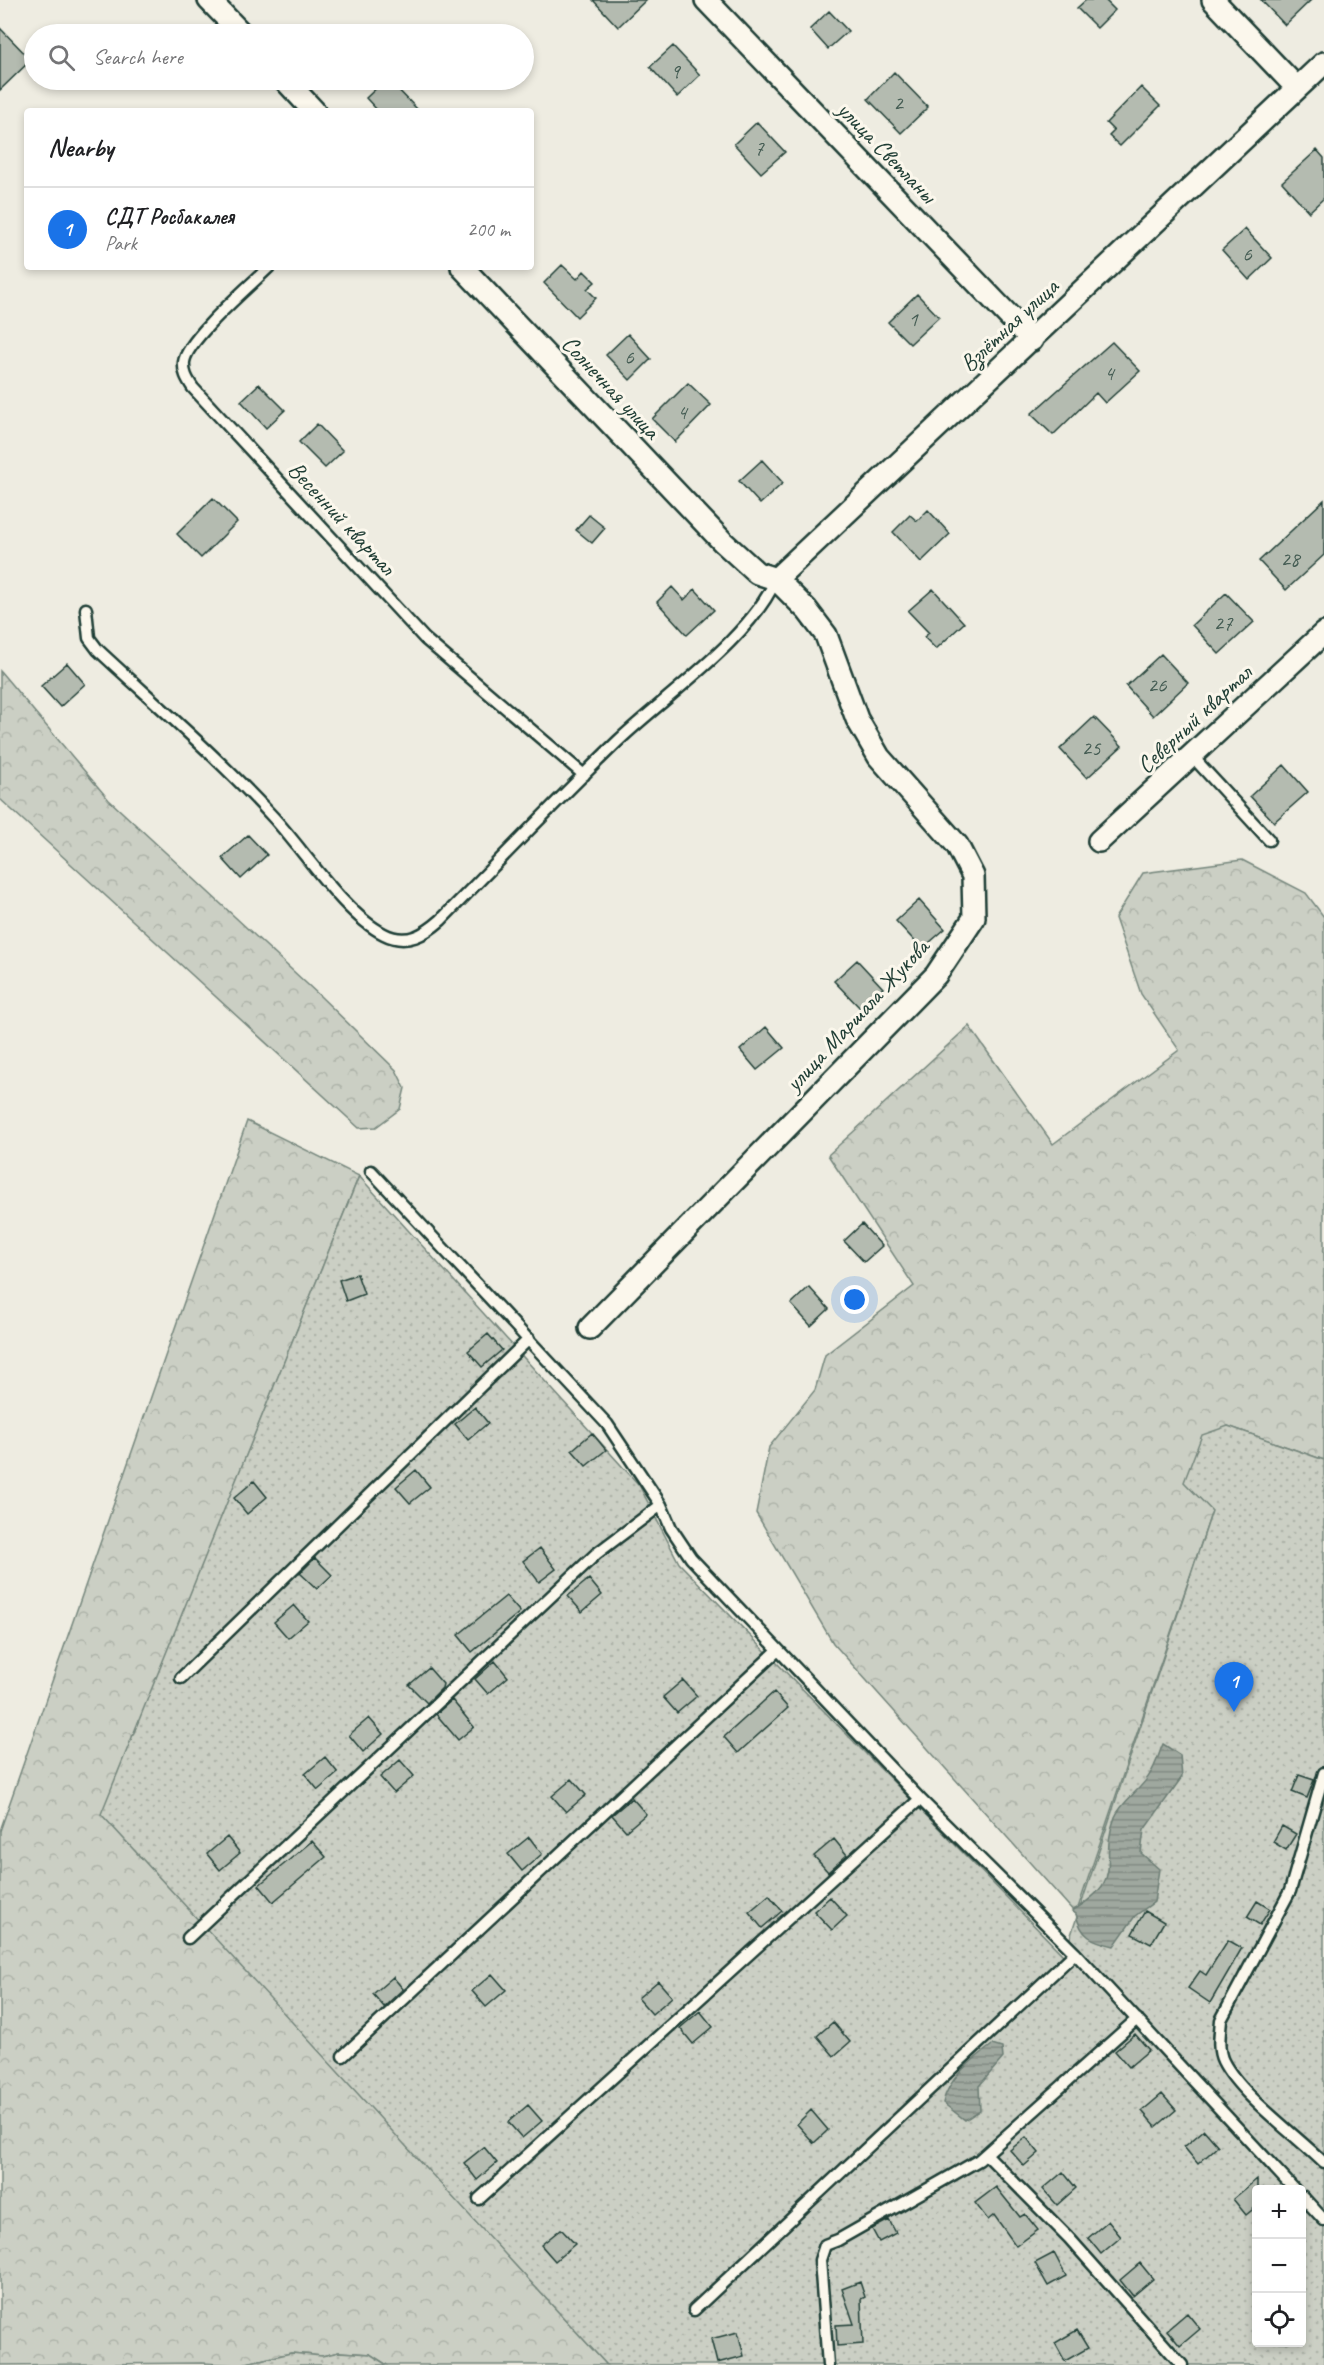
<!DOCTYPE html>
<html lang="en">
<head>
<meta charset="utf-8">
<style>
	:root { --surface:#fff; --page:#f6f6f6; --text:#202124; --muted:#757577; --line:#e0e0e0; --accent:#1a73e8 }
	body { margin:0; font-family:Caveat,sans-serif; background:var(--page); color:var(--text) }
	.controls { position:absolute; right:18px; bottom:18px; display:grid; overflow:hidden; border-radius:6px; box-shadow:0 3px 9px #0003 }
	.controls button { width:54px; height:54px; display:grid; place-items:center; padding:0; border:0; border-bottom:2px solid var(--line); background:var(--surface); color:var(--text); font:30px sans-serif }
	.you { position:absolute; left:855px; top:1300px; width:21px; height:21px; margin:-15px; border:4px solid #fff; border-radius:50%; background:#1a73e8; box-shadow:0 0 0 9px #1a73e833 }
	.badge { display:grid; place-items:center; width:39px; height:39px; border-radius:50%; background:var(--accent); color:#fff; font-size:20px; font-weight:700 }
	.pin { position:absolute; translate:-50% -50px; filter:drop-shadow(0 2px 3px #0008) }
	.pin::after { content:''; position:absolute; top:32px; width:21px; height:18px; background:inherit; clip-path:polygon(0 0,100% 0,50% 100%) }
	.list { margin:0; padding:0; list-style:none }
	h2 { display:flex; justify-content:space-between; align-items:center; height:78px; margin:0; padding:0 24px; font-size:26px }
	h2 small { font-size:20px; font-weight:400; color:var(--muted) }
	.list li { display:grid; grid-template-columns:39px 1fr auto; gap:18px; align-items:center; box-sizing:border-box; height:84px; padding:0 24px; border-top:2px solid var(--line) }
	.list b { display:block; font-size:22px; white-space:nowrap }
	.list p { margin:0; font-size:20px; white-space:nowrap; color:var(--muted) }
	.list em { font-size:20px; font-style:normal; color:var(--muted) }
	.icon { flex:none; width:33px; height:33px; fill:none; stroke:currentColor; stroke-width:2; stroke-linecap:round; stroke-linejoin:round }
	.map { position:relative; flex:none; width:1324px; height:2365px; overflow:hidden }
	.search { position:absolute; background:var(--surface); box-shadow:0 3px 9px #0003; left:24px; top:24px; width:510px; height:66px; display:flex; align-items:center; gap:15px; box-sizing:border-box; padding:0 21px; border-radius:33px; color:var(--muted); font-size:22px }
	.panel { position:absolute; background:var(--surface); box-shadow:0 3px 9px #0003; left:24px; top:108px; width:510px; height:162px; border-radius:6px }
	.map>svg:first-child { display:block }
</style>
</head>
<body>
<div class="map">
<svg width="1324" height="2365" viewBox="0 0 1324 2365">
	<defs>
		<pattern id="forest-crowns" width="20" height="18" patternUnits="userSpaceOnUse" patternTransform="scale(1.5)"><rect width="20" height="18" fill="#cbcfc4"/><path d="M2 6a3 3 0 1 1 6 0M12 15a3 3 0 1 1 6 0" fill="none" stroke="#aeb3a9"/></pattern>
		<pattern id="park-dots" width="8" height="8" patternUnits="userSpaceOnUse" patternTransform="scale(1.5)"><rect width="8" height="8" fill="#cbcfc4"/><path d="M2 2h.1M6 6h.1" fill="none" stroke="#aeb3a9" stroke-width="1.8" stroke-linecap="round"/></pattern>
		<pattern id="water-rules" width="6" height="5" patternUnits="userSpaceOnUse" patternTransform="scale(1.5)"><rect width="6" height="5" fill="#9fa89f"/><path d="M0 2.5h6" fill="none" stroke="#818a82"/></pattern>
	</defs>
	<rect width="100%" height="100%" fill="#eeece1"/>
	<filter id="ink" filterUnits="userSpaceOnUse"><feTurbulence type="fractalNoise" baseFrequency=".0167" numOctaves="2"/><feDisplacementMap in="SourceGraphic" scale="12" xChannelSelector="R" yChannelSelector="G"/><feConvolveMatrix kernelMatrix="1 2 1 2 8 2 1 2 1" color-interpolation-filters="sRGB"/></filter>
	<g filter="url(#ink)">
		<path fill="url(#forest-crowns)" stroke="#75867c" stroke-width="1.5" d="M0 671 109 800 320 996 396 1070 405 1088 400 1109 376 1127 359 1128 0 799Z
			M1242 860 1306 893 1324 917V1460L1228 1426 1212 1511 1076 1914 833 1643 756 1513 769 1447 815 1390 825 1355 914 1286 828 1155 969 1026 1053 1144 1179 1050 1141 994 1115 918 1143 873Z
			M247 1121 359 1176 102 1814 607 2365H387L370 2354 339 2352 322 2356 291 2353 238 2365 202 2363 0 2365V1831Z"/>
		<path fill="url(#park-dots)" stroke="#75867c" stroke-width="1.5" fill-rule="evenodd" d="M359 1176 639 1485 679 1563 1064 1956 1212 1511 1184 1482 1202 1435 1228 1426 1324 1460V2365H607L101 1814ZM1256 2190H1302V2342H1256Z
			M339 2352 370 2354 387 2365H238L291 2353 322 2356Z"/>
		<path fill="url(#water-rules)" stroke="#6c7d74" stroke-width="1.5" d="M1163 1744 1180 1755 1182 1777 1144 1830 1141 1853 1159 1869 1154 1902 1135 1916 1114 1946C1092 1941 1081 1937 1076 1914L1072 1911C1129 1877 1097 1863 1115 1817 1122 1801 1142 1789 1150 1774 1156 1765 1159 1753 1163 1744Z
			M992 2045 1002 2048 1003 2058 979 2086 980 2110 965 2120 943 2103C948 2078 972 2060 992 2045Z"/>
		<path fill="#b4bbb0" stroke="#1f3d34" stroke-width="1.5" d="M593 0H646L618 27Z
			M1086 0H1105L1115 10 1097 28 1077 8Z
			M1261 0H1311L1285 25Z
			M829 11 848 31 828 49 810 29Z
			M0 28 31 60 0 90Z
			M673 46 700 75 677 97 650 67Z
			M894 72 928 107 901 133 868 99Z
			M385 80H389L419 111H378L366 98Z
			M1141 87 1160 106 1120 146 1109 136 1114 131 1106 123Z
			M757 122 785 152 761 173 734 144Z
			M1317 150 1324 158V198L1309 212 1282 182Z
			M1245 229 1272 258 1249 280 1222 250Z
			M562 265 577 279 584 271 595 282 587 289 596 298 577 317 544 283Z
			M917 294 939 317 910 344 888 322Z
			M628 334 651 359 630 380 606 355Z
			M1112 342 1140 371 1105 403 1096 393 1053 435 1031 414Z
			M688 383 711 405 675 442 652 419Z
			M259 384 285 410 266 428 241 401Z
			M317 424 343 451 325 468 299 442Z
			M762 460 783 483 760 504 739 481Z
			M213 498 237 522 201 558 177 534Z
			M1324 500V555L1286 590 1259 561Z
			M928 510 950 534 921 562 893 532 910 515 917 521Z
			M589 515 605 528 592 543 576 530Z
			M672 587 684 600 695 589 714 610 687 635 657 602Z
			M933 589 964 623 936 649 924 637 929 633 908 611Z
			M1226 593 1254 622 1219 654 1192 625Z
			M1161 654 1188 683 1153 716 1126 686Z
			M67 663 85 684 60 707 41 686Z
			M1094 717 1122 746 1087 778 1060 749Z
			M1284 765 1308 792 1274 822 1250 796Z
			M248 835 267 855 241 879 222 858Z
			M919 900 945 929 922 949 896 921Z
			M857 960 883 988 861 1009 834 981Z
			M766 1027 784 1048 757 1070 740 1050Z
			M862 1224 882 1246 864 1262 844 1241Z
			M357 1274 364 1294 346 1301 339 1280Z
			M809 1287 829 1309 811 1326 791 1304Z
			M488 1334 502 1350 482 1367 468 1351Z
			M475 1407 488 1423 468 1440 455 1424Z
			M592 1433 606 1450 586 1466 572 1450Z
			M416 1470 430 1487 410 1503 396 1487Z
			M254 1481 267 1497 247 1514 234 1498Z
			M540 1548 556 1569 539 1582 523 1561Z
			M315 1558 332 1575 317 1589 300 1573Z
			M589 1579 602 1595 582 1612 568 1596Z
			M506 1596 520 1612 472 1652 458 1635Z
			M294 1605 308 1621 288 1638 274 1622Z
			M495 1661 508 1677 488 1694 475 1679Z
			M429 1668 443 1684 442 1688 427 1703 409 1685Z
			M683 1680 697 1696 677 1713 663 1697Z
			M774 1692 788 1708 738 1753 724 1737Z
			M452 1700 474 1727 458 1740 436 1714Z
			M369 1718 383 1734 363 1752 349 1735Z
			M325 1757 338 1773 318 1790 305 1774Z
			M400 1760 414 1776 394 1793 380 1777Z
			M1299 1775 1314 1780 1307 1798 1292 1792Z
			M572 1779 586 1795 566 1812 552 1796Z
			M632 1798 646 1814 626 1831 612 1815Z
			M1282 1826 1296 1834 1286 1850 1273 1842Z
			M227 1837 240 1853 220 1870 207 1854Z
			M529 1837 542 1854 522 1871 508 1854Z
			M834 1839 847 1855 828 1872 814 1856Z
			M312 1841 326 1857 273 1902 259 1885Z
			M769 1895 782 1911 762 1928 749 1912Z
			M830 1897 847 1916 832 1930 814 1911Z
			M1257 1901 1270 1909 1260 1925 1247 1917Z
			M1145 1911 1164 1922 1151 1944 1132 1934Z
			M1228 1940 1242 1948 1210 2003 1188 1988 1200 1971 1206 1975Z
			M492 1974 506 1990 486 2007 472 1991Z
			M393 1977 403 1989 384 2007 373 1994Z
			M658 1981 672 1997 652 2014 638 1998Z
			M700 2011 713 2027 693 2044 680 2028Z
			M833 2022 850 2042 834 2056 817 2036Z
			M1135 2034 1149 2050 1129 2067 1115 2051Z
			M1162 2094 1176 2110 1156 2127 1142 2111Z
			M528 2105 542 2121 522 2138 508 2122Z
			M811 2110 828 2130 814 2143 797 2124Z
			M1204 2130 1218 2146 1198 2164 1184 2147Z
			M1026 2137 1039 2153 1024 2166 1010 2150Z
			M484 2147 497 2163 477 2180 464 2163Z
			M1063 2172 1076 2188 1057 2205 1043 2189Z
			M1257 2179V2206L1246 2215 1233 2199Z
			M996 2187 1020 2217 1025 2214 1038 2230 1016 2246 994 2215 988 2220 975 2203Z
			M889 2220 896 2233 879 2242 872 2229Z
			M1108 2221 1121 2237 1101 2254 1088 2238Z
			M561 2229 575 2244 555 2261 541 2245Z
			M1054 2253 1066 2276 1048 2286 1035 2263Z
			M1140 2263 1153 2279 1133 2296 1120 2280Z
			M860 2282 865 2297 861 2299 863 2344 837 2346 836 2325 854 2324 842 2289Z
			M1187 2313 1200 2329 1180 2346 1167 2330Z
			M1077 2330 1088 2348 1065 2361 1055 2343Z
			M738 2332 744 2356 717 2363 711 2339Z"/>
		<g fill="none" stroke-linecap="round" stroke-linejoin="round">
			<defs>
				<path id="service" d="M269 267C251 285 187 339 184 362 183 372 187 379 193 388L425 639 584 775
					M86 609 89 638 98 650C156 704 218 757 272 816 304 850 344 914 384 934 407 946 425 934 441 920 500 860 558 799 618 741 665 696 751 638 776 579
					M1192 756 1269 840
					M371 1171 607 1424 661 1505 671 1528 691 1558 920 1799 1075 1953 1295 2190
					M181 1678 529 1339
					M1324 1773 1290 1891 1221 2020C1220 2033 1217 2049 1223 2061 1240 2095 1296 2135 1324 2163
					M188 1938 596 1554 661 1505
					M343 2056 778 1650
					M986 2154 1069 2238 1182 2365
					M1302 2196 1324 2220
					M479 2199 920 1799
					M694 2310 1075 1953
					M828 2365 820 2260 825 2245 838 2240 979 2160 1137 2019"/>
				<path id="minor" d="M209 0 242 34
					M706 0 1032 340
					M1213 0 1297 88
					M285 80 314 111
					M462 267 723 542 757 573 776 579 1324 63
					M1099 841 1324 633
					M590 1328 936 975 974 918 973 876 957 845 879 757 857 719 826 635 807 610 776 579"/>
			</defs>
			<use href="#service" stroke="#1f3d34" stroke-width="15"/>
			<use href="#minor" stroke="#1f3d34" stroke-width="26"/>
			<use href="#service" stroke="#fbf7ec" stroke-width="10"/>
			<use href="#minor" stroke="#fbf7ec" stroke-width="21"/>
		</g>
	</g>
	<g text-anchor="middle" stroke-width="6" stroke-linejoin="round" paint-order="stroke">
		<g font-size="21" fill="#445c53">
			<text x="675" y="78">9</text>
			<text x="898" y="110">2</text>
			<text x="759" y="155">7</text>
			<text x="1247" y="261">6</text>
			<text x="913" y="326">1</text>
			<text x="629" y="364">6</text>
			<text x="1109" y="380">4</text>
			<text x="682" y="419">4</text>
			<text x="1290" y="566">28</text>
			<text x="1223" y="630">27</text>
			<text x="1157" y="692">26</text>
			<text x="1091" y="755">25</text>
		</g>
		<g font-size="24" fill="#1f3d34" stroke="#fbf7ec">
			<text transform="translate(887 152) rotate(46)" y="8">улица Светланы</text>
			<text transform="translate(1009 325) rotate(-43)" y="8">Взлётная улица</text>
			<text transform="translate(611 387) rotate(47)" y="8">Солнечная улица</text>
			<text transform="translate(342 518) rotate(47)" y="8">Весенний квартал</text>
			<text transform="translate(1194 719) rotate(-43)" y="8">Северный квартал</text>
			<text transform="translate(857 1015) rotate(-47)" y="8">улица Маршала Жукова</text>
		</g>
	</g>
</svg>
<div class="controls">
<button>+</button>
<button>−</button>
<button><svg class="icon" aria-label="locate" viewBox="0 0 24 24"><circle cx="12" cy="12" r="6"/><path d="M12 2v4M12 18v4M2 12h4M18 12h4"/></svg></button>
</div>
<div class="you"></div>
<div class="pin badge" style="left:1234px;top:1712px">1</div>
<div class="search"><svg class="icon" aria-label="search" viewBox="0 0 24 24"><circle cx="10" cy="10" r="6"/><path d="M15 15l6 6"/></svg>Search here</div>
<section class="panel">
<h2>Nearby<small></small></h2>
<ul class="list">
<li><span class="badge">1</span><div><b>СДТ Росбакалея</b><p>Park</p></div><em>200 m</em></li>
</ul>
</section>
</div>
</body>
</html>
